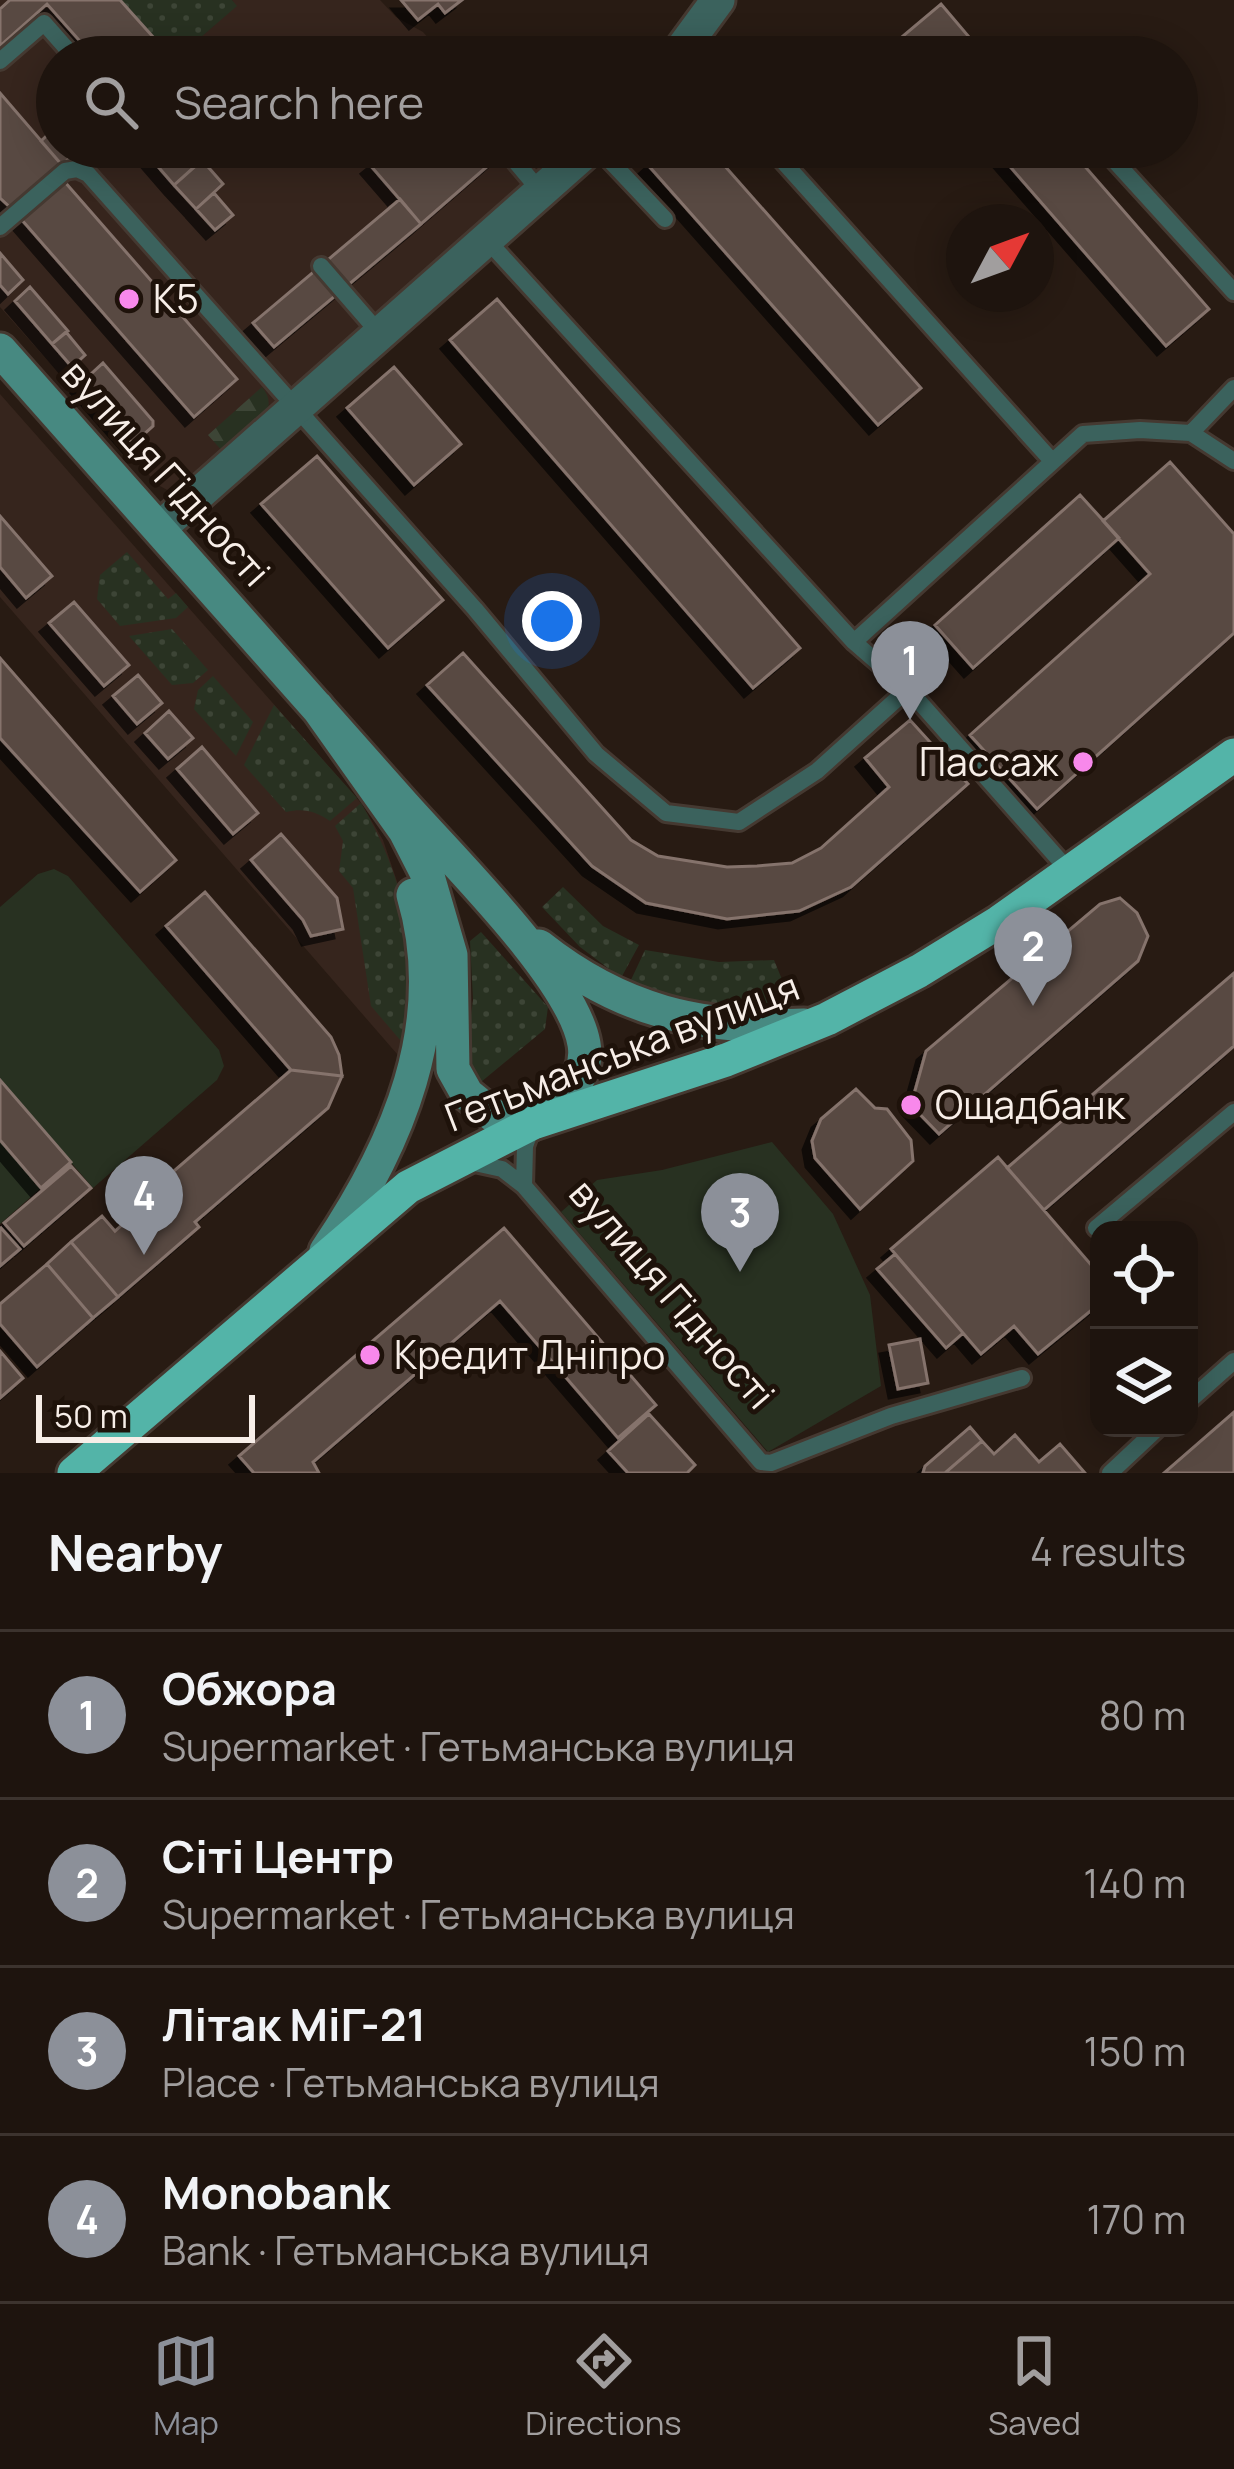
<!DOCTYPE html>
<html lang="en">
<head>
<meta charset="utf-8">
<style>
	:root { --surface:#1e140e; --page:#2b211c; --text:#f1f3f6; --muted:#a19e9e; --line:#3c332e; --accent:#8c9099 }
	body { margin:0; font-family:Manrope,sans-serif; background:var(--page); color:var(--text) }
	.controls { position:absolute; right:36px; bottom:36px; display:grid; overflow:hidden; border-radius:24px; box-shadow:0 6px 30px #0003 }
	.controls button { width:108px; height:108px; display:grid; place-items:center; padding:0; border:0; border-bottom:3px solid var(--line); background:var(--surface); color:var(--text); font:60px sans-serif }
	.compass { position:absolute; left:946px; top:204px; width:108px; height:108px; border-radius:50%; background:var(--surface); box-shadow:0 6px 30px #0003; rotate:49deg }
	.scale { position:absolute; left:36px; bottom:30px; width:219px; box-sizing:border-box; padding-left:12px; border:6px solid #f7eee8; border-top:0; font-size:33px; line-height:42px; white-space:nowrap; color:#f7eee8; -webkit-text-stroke:9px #1e120a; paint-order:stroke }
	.you { position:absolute; left:552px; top:621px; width:42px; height:42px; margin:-30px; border:9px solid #fff; border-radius:50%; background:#1a73e8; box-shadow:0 0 0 18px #1a73e833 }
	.badge { display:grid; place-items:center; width:78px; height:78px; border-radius:50%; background:var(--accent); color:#fff; font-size:39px; font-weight:700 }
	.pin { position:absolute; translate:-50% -99px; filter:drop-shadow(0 3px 6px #0008) }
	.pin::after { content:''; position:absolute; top:63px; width:42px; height:36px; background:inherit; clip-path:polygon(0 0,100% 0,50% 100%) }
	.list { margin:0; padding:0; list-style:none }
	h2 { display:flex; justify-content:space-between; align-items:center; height:156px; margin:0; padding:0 48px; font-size:51px }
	h2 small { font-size:39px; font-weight:400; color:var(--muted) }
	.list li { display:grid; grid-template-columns:78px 1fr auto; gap:36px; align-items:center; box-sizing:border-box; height:168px; padding:0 48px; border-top:3px solid var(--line) }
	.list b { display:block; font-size:45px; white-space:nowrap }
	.list p { margin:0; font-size:39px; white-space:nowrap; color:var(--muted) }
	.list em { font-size:39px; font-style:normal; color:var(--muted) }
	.icon { flex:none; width:66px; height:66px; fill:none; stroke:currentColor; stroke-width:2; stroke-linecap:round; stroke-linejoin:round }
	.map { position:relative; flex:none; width:1234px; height:1473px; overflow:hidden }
	.search { position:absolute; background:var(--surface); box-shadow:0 6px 30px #0003; left:36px; right:36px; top:36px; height:132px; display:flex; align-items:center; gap:30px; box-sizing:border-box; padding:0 42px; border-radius:66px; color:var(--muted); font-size:45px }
	.sheet { height:828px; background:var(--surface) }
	nav { display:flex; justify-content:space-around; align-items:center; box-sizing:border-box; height:168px; border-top:3px solid var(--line); background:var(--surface); font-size:33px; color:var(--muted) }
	nav a { display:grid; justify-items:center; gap:6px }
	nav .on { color:var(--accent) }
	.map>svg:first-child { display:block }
</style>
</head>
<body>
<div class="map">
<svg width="1234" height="1473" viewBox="0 0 1234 1473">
	<defs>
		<pattern id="grass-dots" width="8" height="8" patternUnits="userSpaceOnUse" patternTransform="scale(3)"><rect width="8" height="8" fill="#283121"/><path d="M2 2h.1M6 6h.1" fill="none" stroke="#3d4536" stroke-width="1.8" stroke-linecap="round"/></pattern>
		<pattern id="forest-firs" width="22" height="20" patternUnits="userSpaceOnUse" patternTransform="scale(3)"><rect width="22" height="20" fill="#283121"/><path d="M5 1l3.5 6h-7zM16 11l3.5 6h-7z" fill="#3d4536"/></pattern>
		<filter id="shadow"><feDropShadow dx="-9" dy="9" stdDeviation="0" flood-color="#0009"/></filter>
	</defs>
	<rect width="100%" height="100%" fill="#281b13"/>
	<path fill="#36251d" d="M0 0H120L171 57H57V147H521L543 173 185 487 171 492 158 485 0 307Z
		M232 0H380L396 17 423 32 445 57H178L236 6Z
		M0 394 361 803 383 840 404 902V1062L0 597Z"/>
	<path fill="url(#grass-dots)" d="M120 0H232L237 6 178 57H171Z
		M127 552 168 599 176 593 188 607 176 618 120 626 97 599 100 575Z
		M172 629 208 670 193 683 172 685 129 636Z
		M213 676 253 722 236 756 194 709 198 690Z
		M274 705 357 798 330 821C315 811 304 808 286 812L244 765Z
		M361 803C411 890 415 950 407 1048L371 1006 353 888 339 871 343 841 335 826Z
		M563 887 603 926 639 945 621 978 580 947 542 907Z
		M481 932 548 1007 545 1029 481 1082 465 1062 473 1000 470 941Z
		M645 950 719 962 774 960 790 999C734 1011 682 1007 630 982Z"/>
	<path fill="url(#forest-firs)" d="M262 387C285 414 243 437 224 453L208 435Z"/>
	<path fill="#283121" d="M54 869 68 876 219 1050 224 1066 217 1080 93 1188 0 1080V907L38 874Z
		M0 1140 41 1188 0 1224Z
		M772 1142 833 1214 870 1295 881 1386 768 1452 561 1212 597 1180 662 1170Z"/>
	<path fill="#594942" stroke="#85736c" stroke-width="3" filter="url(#shadow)" d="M10 0H120L171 57 134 54 94 57 47 4 0 46V9Z
		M401 0H462L445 13 438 4 418 20Z
		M941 4 975 44 960 57H878Z
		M0 93 62 165 12 209 0 198Z
		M57 126V147H81L62 165 41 141Z
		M141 147H217L174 185Z
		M392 147H489L498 157 421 224 370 165Z
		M668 147H708L921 388 878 425 648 165Z
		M993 147H1068L1209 309 1166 346Z
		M202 160 223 184 196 209 174 185Z
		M64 181 237 379 194 417 21 219Z
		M214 193 233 215 215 230 196 209Z
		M400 199 421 224 274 347 253 323Z
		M0 253 23 280 8 294 0 285Z
		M30 287 68 331 52 344 15 301Z
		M497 299 800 648 753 688 450 340Z
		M66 332 85 355 72 367 52 344Z
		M103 363 153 421V426L133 444 80 384Z
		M394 367 461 444 414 485 347 408Z
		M317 456 443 600 388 648 261 504Z
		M1170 462 1234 534V633L1037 809 970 735 1150 574 1103 521Z
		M1080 495 1119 538 973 668 935 625Z
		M0 516 52 576 26 598 0 567Z
		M74 602 129 665 104 686 49 623Z
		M463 653 631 840 658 856 727 867 757 866 792 863 821 848 889 787 865 758 910 720 968 784 851 887 799 911 727 919 646 903 592 866 427 685Z
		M0 658 176 860 140 892 0 738Z
		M138 675 162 703 137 724 113 696Z
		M169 711 193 738 168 759 145 733Z
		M202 747 258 813 233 834 177 769Z
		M281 834 337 898 343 929 311 936 303 920 251 860Z
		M205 892 331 1037 339 1055 342 1076 291 1070 166 926Z
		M1120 898 1137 913 1148 936 1138 961 939 1134 911 1105 926 1051 1100 904Z
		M1234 973V1046L1044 1210 1007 1168Z
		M291 1070 342 1076 328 1108 195 1222 199 1227 118 1297 71 1242 102 1216 115 1231 142 1207 138 1202Z
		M0 1080 71 1162 41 1188 0 1140Z
		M856 1089 875 1108 887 1109 911 1140 913 1161 860 1209 815 1158 812 1141 821 1119Z
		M998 1157 1099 1274V1304L1038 1354 1014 1326 981 1354 891 1249Z
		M71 1166 91 1188 24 1246 4 1223Z
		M1 1228 20 1249 0 1266V1229Z
		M504 1228 656 1405 618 1438 500 1301 313 1462 319 1473H254L239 1456Z
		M71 1242 118 1297 93 1318 47 1264Z
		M895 1254 963 1333 946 1348 877 1269Z
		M47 1264 93 1318 37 1367 0 1324V1304Z
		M920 1339 928 1383 898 1389 889 1345Z
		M0 1351 23 1378 0 1398Z
		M1234 1412V1473H1164Z
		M649 1414 695 1465 687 1473H628L608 1451Z
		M970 1427 982 1441 945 1473H923L925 1466Z
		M1015 1435 1039 1462 1060 1444 1085 1473H945L982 1441 994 1454Z"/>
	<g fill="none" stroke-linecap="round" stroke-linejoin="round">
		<defs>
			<path id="service" d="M0 61 44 23 74 57
				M503 147 541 192
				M597 147 665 219
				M770 147 1052 461
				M1102 147 1234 292
				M0 227 65 171 77 169 88 174 475 609 596 754 666 813 739 822 817 771 908 689
				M487 240 854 642 908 689 1069 871
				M321 266 380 334
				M1191 433 1234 388
				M854 642 1083 434 1140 430 1191 433 1234 461
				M533 1124 525 1146 524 1186 761 1462 771 1463 891 1416 1022 1378
				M470 1162 502 1169 524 1186
				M1096 1228 1234 1112
				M1189 1401 1234 1361
				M1110 1473 1158 1428"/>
			<path id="minor" d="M676 57 718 0
				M160 528 591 147"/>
			<path id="secondary" d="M0 350C134 499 267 649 399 800 447 855 573 977 584 1044 590 1079 559 1107 533 1123L494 1116 467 1094 453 1069 451 955 428 876 405 831 317 707
				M539 946C621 1011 701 1030 804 1025
				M326 1251C397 1146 451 1023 413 895"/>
			<path id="trunk" d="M74 1473 408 1187 533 1123 726 1060 827 1019 919 971 999 922 1234 755"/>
		</defs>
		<use href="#service" stroke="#453931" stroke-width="22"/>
		<use href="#minor" stroke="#453931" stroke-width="39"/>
		<use href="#secondary" stroke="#453931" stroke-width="39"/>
		<use href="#trunk" stroke="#453931" stroke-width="39"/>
		<use href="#service" stroke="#3b625d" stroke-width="16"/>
		<use href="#minor" stroke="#3b625d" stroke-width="33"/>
		<use href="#secondary" stroke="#478981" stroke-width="33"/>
		<use href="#trunk" stroke="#53b4a8" stroke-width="33"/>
	</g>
	<g fill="#f888eb" stroke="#1e120a" stroke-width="4.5">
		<circle cx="129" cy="299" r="12"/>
		<circle cx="1083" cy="762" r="12"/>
		<circle cx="911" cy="1105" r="12"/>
		<circle cx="370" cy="1355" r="12"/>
	</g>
	<g text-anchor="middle" stroke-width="10" stroke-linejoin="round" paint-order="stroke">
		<g font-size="39" fill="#f7eee8" stroke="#1e120a" text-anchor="start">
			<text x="153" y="313">К5</text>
			<text x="1059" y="776" text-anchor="end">Пассаж</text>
			<text x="935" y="1119">Ощадбанк</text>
			<text x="394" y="1369">Кредит Дніпро</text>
		</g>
		<g font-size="39" fill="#f7eee8" stroke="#1e120a">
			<text transform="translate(166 473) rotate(48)" y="14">вулиця Гідності</text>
			<text transform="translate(622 1052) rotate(-21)" y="14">Гетьманська вулиця</text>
			<text transform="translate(672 1294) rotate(49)" y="14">вулиця Гідності</text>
		</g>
	</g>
</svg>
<div class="controls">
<button><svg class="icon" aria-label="locate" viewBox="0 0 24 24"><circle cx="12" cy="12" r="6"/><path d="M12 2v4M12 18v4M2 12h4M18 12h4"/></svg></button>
<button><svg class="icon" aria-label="layers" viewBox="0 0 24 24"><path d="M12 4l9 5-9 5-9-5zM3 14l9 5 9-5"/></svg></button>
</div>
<svg class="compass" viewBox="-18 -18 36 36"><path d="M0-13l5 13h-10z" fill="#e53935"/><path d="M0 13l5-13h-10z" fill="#a19e9e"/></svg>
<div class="scale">50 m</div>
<div class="you"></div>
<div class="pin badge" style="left:910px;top:720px">1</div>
<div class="pin badge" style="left:1033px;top:1006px">2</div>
<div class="pin badge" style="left:740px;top:1272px">3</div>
<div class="pin badge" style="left:144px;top:1255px">4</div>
<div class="search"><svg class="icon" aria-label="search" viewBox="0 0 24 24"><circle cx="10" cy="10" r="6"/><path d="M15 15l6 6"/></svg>Search here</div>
</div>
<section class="sheet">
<h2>Nearby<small>4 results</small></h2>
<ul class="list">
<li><span class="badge">1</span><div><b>Обжора</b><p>Supermarket · Гетьманська вулиця</p></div><em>80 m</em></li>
<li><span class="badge">2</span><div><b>Сіті Центр</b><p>Supermarket · Гетьманська вулиця</p></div><em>140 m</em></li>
<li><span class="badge">3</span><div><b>Літак МіГ-21</b><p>Place · Гетьманська вулиця</p></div><em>150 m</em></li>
<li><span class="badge">4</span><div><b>Monobank</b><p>Bank · Гетьманська вулиця</p></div><em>170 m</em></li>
</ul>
</section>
<nav>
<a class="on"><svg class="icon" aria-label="map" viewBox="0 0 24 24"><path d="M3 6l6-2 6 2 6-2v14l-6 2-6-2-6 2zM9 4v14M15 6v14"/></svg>Map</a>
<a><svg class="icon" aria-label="directions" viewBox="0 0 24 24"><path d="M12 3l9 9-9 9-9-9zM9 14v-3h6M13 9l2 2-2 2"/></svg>Directions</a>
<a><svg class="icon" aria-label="saved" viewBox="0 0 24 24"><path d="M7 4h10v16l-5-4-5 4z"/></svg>Saved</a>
</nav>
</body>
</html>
